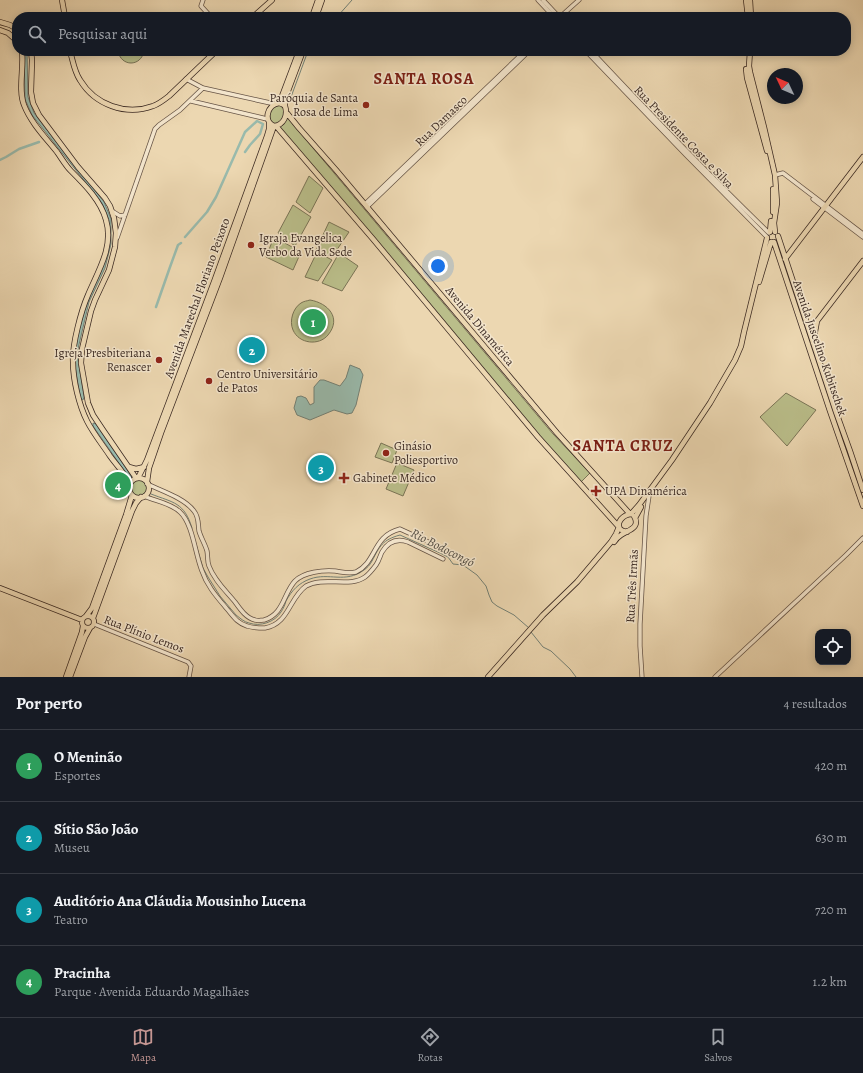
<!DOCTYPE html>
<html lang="pt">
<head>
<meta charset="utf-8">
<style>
	:root { --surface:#171b24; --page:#20242c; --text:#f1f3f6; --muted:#9ea1a6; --line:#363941; --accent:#c59692 }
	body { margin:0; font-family:Alegreya,serif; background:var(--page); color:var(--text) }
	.controls { position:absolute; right:12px; bottom:12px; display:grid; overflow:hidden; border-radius:8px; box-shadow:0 2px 10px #0003 }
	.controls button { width:36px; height:36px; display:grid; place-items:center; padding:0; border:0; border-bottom:1px solid var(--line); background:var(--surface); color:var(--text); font:20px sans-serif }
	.compass { position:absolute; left:767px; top:68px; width:36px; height:36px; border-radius:50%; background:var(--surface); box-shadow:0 2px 10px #0003; rotate:314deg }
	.you { position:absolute; left:438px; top:266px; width:14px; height:14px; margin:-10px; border:3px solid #fff; border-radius:50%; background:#1a73e8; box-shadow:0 0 0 6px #1a73e833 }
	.badge { display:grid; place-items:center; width:26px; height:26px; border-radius:50%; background:var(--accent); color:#fff; font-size:13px; font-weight:700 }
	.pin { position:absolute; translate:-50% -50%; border:2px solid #fff; box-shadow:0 1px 4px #0006 }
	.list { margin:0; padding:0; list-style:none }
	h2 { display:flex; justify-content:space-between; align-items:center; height:52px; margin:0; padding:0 16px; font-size:17px }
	h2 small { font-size:13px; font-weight:400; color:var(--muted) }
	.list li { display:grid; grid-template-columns:26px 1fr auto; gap:12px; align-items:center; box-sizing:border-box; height:72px; padding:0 16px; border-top:1px solid var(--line) }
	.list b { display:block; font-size:15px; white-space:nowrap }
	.list p { margin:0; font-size:13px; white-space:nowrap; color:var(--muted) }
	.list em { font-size:13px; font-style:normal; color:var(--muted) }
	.icon { flex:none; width:22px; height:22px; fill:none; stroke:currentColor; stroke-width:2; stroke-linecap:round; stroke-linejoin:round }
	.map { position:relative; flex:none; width:863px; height:677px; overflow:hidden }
	.search { position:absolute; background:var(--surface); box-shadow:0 2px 10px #0003; left:12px; right:12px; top:12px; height:44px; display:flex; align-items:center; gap:10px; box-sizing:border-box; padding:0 14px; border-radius:16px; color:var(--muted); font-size:15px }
	.sheet { height:340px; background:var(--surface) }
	nav { display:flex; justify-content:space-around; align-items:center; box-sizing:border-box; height:56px; border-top:1px solid var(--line); background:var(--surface); font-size:11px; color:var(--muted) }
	nav a { display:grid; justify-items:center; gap:2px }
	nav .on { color:var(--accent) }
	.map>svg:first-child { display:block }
</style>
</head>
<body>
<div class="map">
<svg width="863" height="677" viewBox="0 0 863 677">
	<rect width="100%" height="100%" fill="#ecd7b1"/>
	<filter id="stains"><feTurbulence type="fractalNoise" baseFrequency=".005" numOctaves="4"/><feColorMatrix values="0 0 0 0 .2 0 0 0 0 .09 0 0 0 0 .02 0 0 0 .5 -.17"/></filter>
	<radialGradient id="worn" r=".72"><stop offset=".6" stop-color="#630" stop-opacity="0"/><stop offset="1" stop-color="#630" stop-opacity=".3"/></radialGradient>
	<path fill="#babe8a" stroke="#7a7456" d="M118 51H144C141 67 121 67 118 51Z
		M279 105 282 106 285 111 282 120 274 125C267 118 269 107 279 105Z
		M287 117 553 434 590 473 581 482 547 446 279 128 283 125Z
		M309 176 323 188 310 213 296 202Z
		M293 205 311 217 295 246 278 233Z
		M329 222 349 232 332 257 316 250Z
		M274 237 301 252 293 270 266 257Z
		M317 252 332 260 318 281 305 277Z
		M339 253 358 266 342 291 322 283Z
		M310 300C328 303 342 318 328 335 319 346 299 344 293 330 289 321 293 308 301 303 304 301 307 301 310 300Z
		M786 393 816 410 787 446 760 417Z
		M381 443 397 450 392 463 375 457Z
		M397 463 414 470 403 496 386 489Z
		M130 488a9 9 0 1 1 18 0a9 9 0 1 1-18 0Z"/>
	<path fill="#99baac" stroke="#738075" d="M24 51H27L28 97 34 113 75 165 104 202 111 219V244L105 268 89 302 77 353 84 397 83 400 81 399 80 396 73 354 86 302 109 245V220L102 203 32 115 25 99Z
		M350 365 360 369 363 375 356 405 352 413 347 414 334 410 310 420 297 415 294 408 297 397 301 396 306 398 310 405 314 403V387L320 380H324L340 386 346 378Z
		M93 423 96 424 132 477 130 479 93 426Z"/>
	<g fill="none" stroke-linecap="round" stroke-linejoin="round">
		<path stroke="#738075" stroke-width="1" d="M337 17 352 0
			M289 101 291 97 308 51
			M151 494C174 503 184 502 192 528
			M195 541 203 568 208 577 220 596 236 615C240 618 244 622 249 623 260 627 275 622 281 612 283 609 285 605 286 601 292 590 299 583 310 579 329 572 345 584 364 570 367 568 370 565 372 561 380 546 382 540 400 535L440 553 448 557 453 564 463 565 477 575 486 586 489 595 492 602 497 606 514 615 529 628
			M531 632 543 647 551 651 570 669 576 677"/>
		<path stroke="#99baac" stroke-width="2.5" d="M0 160 6 157 19 149 39 142
			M185 237 207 212 216 197 245 132 257 121 263 124 260 134 250 145 245 152
			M156 307 170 267 178 245 181 243"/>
		<defs>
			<path id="minor" d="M203 0 201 6 211 17
				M538 0 554 17
				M543 0 559 17
				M560 17 579 0
				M586 51 686 155 767 237
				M591 51C649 113 708 174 769 233
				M186 79 203 88 275 104
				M191 101 267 119
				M775 175 783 173 863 234
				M813 199 863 237
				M365 204 525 51
				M367 207 529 51
				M112 211 120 216 125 215
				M117 238 155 129 159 125 180 110 203 88
				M147 484C162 491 184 498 194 511 199 517 198 524 199 531 201 538 205 544 207 551 208 556 207 561 209 566 214 580 226 591 235 602 240 609 246 618 255 620 258 621 261 620 264 620 284 614 283 594 295 581 304 572 323 570 335 571 342 572 349 574 356 572 377 562 372 536 400 529L448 551
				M144 496C155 501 171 503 180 512 193 524 195 554 202 571 207 586 217 597 227 609 233 616 237 623 247 626 253 628 259 628 265 628 289 624 289 598 306 586 324 576 350 588 365 577 369 574 373 569 376 565 379 561 380 556 382 552 388 542 397 538 408 542L443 559
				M94 624 188 662 191 666 189 677
				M642 677 640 646V624L646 516 649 496
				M715 677 846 555 863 538"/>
			<path id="major" d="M62 0 65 17
				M746 0 748 17
				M750 0 751 17
				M253 17 272 0
				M312 17 318 0
				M316 17 322 0
				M0 22 10 25 17 29
				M0 30 8 33 17 41
				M22 51C24 68 18 90 24 105 31 123 45 137 57 152 62 159 66 166 71 171 85 185 101 201 106 220 114 247 98 271 88 295 81 311 72 345 73 362 73 380 79 405 87 421 93 433 102 444 110 456 117 466 127 475 129 487
				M31 51 32 60 31 92 33 103 39 115 78 167 105 198 110 206 114 218 116 233 115 247 109 270 95 300 91 311 82 349 81 363 88 403 93 415 103 430 136 478
				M70 51C73 61 74 71 80 80 95 105 126 116 153 106 159 104 164 100 169 96L216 51
				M750 51 749 66 750 72 764 127 775 175 777 203 774 223 775 232
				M746 69 747 78 767 151
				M277 103 282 96 299 51
				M279 103 282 104 285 106C288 115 284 125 274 126 263 121 267 105 279 103Z
				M285 106V99L303 51
				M286 112 299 128 336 170 557 433 630 514
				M276 126 373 239 538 437 618 526
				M773 189V212
				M770 232 771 221
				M778 236 836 412 850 451 863 490
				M774 242 830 411 863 506
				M785 259 863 157
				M759 282 771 242
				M813 343 817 321 863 261
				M129 467 136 469 144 467
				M138 478 147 460 215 279 267 136 269 129V122
				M129 488a10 10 0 1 1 20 0a10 10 0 1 1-20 0Z
				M147 482 149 468 161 433 220 278 274 126
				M631 514 639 505 672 460 710 403 735 360 741 346 744 332 767 238
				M635 518 641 507
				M627 532 623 531 620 529C616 522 623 515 631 514
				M614 542C616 539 618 537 621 535 628 530 641 528 634 516
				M0 588 82 620
				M82 622a6 6 0 1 1 12 0a6 6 0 1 1-12 0Z
				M86 616 92 608 126 515 132 495
				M93 618 132 511 136 503 141 497
				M66 677 82 632 83 626
				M70 677 85 637 90 628
				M488 677 543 615 577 582 611 542 616 534 619 527"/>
		</defs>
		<use href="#minor" stroke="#665446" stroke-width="5"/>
		<use href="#major" stroke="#3a2922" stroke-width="6"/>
		<use href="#minor" stroke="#f3e5cc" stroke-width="3.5"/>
		<use href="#major" stroke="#ecd7b1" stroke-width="4.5"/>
	</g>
	<g fill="#8f2418" stroke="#f3e5cc" stroke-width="1.5">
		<circle cx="366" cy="105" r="4"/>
		<circle cx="251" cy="245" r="4"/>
		<circle cx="159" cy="360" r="4"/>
		<circle cx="209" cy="381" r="4"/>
		<circle cx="386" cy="453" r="4"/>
		<path d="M342 472h4v4h4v4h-4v4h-4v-4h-4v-4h4z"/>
		<path d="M594 485h4v4h4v4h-4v4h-4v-4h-4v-4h4z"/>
	</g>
	<g text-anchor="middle" stroke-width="3" stroke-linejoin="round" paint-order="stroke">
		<g font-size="12" fill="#3a2922" stroke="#f3e5cc" text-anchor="start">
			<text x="358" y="102" text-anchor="end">Paróquia de Santa<tspan x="358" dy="14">Rosa de Lima</tspan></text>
			<text x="259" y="242">Igraja Evangelica<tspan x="259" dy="14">Verbo da Vida Sede</tspan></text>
			<text x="151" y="357" text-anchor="end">Igreja Presbiteriana<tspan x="151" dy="14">Renascer</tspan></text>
			<text x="217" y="378">Centro Universitário<tspan x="217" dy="14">de Patos</tspan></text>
			<text x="394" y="450">Ginásio<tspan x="394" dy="14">Poliesportivo</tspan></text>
			<text x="353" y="482">Gabinete Médico</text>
			<text x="605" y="495">UPA Dinamérica</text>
		</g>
		<g font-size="12" fill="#3a2922" stroke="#f3e5cc">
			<text transform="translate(441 121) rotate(-44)" y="4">Rua Damasco</text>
			<text transform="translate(684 137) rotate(46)" y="4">Rua Presidente Costa e Silva</text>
			<text transform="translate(197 298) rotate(-70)" y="4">Avenida Marechal Floriano Peixoto</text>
			<text transform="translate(480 326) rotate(50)" y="4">Avenida Dinamérica</text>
			<text transform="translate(820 348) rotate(71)" y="4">Avenida Juscelino Kubitschek</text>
			<text transform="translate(632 586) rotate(-87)" y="4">Rua Três Irmãs</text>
			<text transform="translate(144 634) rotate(21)" y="4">Rua Plínio Lemos</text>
		</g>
		<g font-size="13" font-style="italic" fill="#524d44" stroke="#f3e5cc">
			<text transform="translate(443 547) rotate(27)" y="5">Rio Bodocongó</text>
		</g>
		<g font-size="16" font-weight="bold" letter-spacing="1" fill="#7a1f14" stroke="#f3e5cc">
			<text x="424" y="84">SANTA ROSA</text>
			<text x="623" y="451">SANTA CRUZ</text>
		</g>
	</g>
	<rect width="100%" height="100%" filter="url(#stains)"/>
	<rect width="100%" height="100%" fill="url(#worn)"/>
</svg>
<div class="controls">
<button><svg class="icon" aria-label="locate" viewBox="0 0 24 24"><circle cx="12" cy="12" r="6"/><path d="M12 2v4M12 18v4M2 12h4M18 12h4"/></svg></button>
</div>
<svg class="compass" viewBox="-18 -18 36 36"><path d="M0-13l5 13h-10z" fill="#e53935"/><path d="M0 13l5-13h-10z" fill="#9ea1a6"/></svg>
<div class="you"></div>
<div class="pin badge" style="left:313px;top:322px;background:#2e9e5b">1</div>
<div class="pin badge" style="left:252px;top:350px;background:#0f9aa8">2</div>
<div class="pin badge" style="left:321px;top:468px;background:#0f9aa8">3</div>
<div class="pin badge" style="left:118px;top:485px;background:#2e9e5b">4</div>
<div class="search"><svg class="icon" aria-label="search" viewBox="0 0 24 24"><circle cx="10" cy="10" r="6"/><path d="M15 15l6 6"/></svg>Pesquisar aqui</div>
</div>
<section class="sheet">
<h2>Por perto<small>4 resultados</small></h2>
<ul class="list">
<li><span class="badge" style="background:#2e9e5b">1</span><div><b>O Meninão</b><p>Esportes</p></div><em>420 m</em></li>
<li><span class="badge" style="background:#0f9aa8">2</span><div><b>Sítio São João</b><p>Museu</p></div><em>630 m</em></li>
<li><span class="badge" style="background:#0f9aa8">3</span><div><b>Auditório Ana Cláudia Mousinho Lucena</b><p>Teatro</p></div><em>720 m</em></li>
<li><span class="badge" style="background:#2e9e5b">4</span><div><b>Pracinha</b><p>Parque · Avenida Eduardo Magalhães</p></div><em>1.2 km</em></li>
</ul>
</section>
<nav>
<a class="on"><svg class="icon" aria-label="map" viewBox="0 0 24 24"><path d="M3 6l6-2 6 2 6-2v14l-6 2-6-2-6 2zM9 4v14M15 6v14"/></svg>Mapa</a>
<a><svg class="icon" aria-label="directions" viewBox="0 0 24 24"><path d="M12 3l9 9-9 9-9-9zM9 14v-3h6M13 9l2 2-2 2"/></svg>Rotas</a>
<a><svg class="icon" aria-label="saved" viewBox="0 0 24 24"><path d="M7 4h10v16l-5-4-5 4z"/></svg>Salvos</a>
</nav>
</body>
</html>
